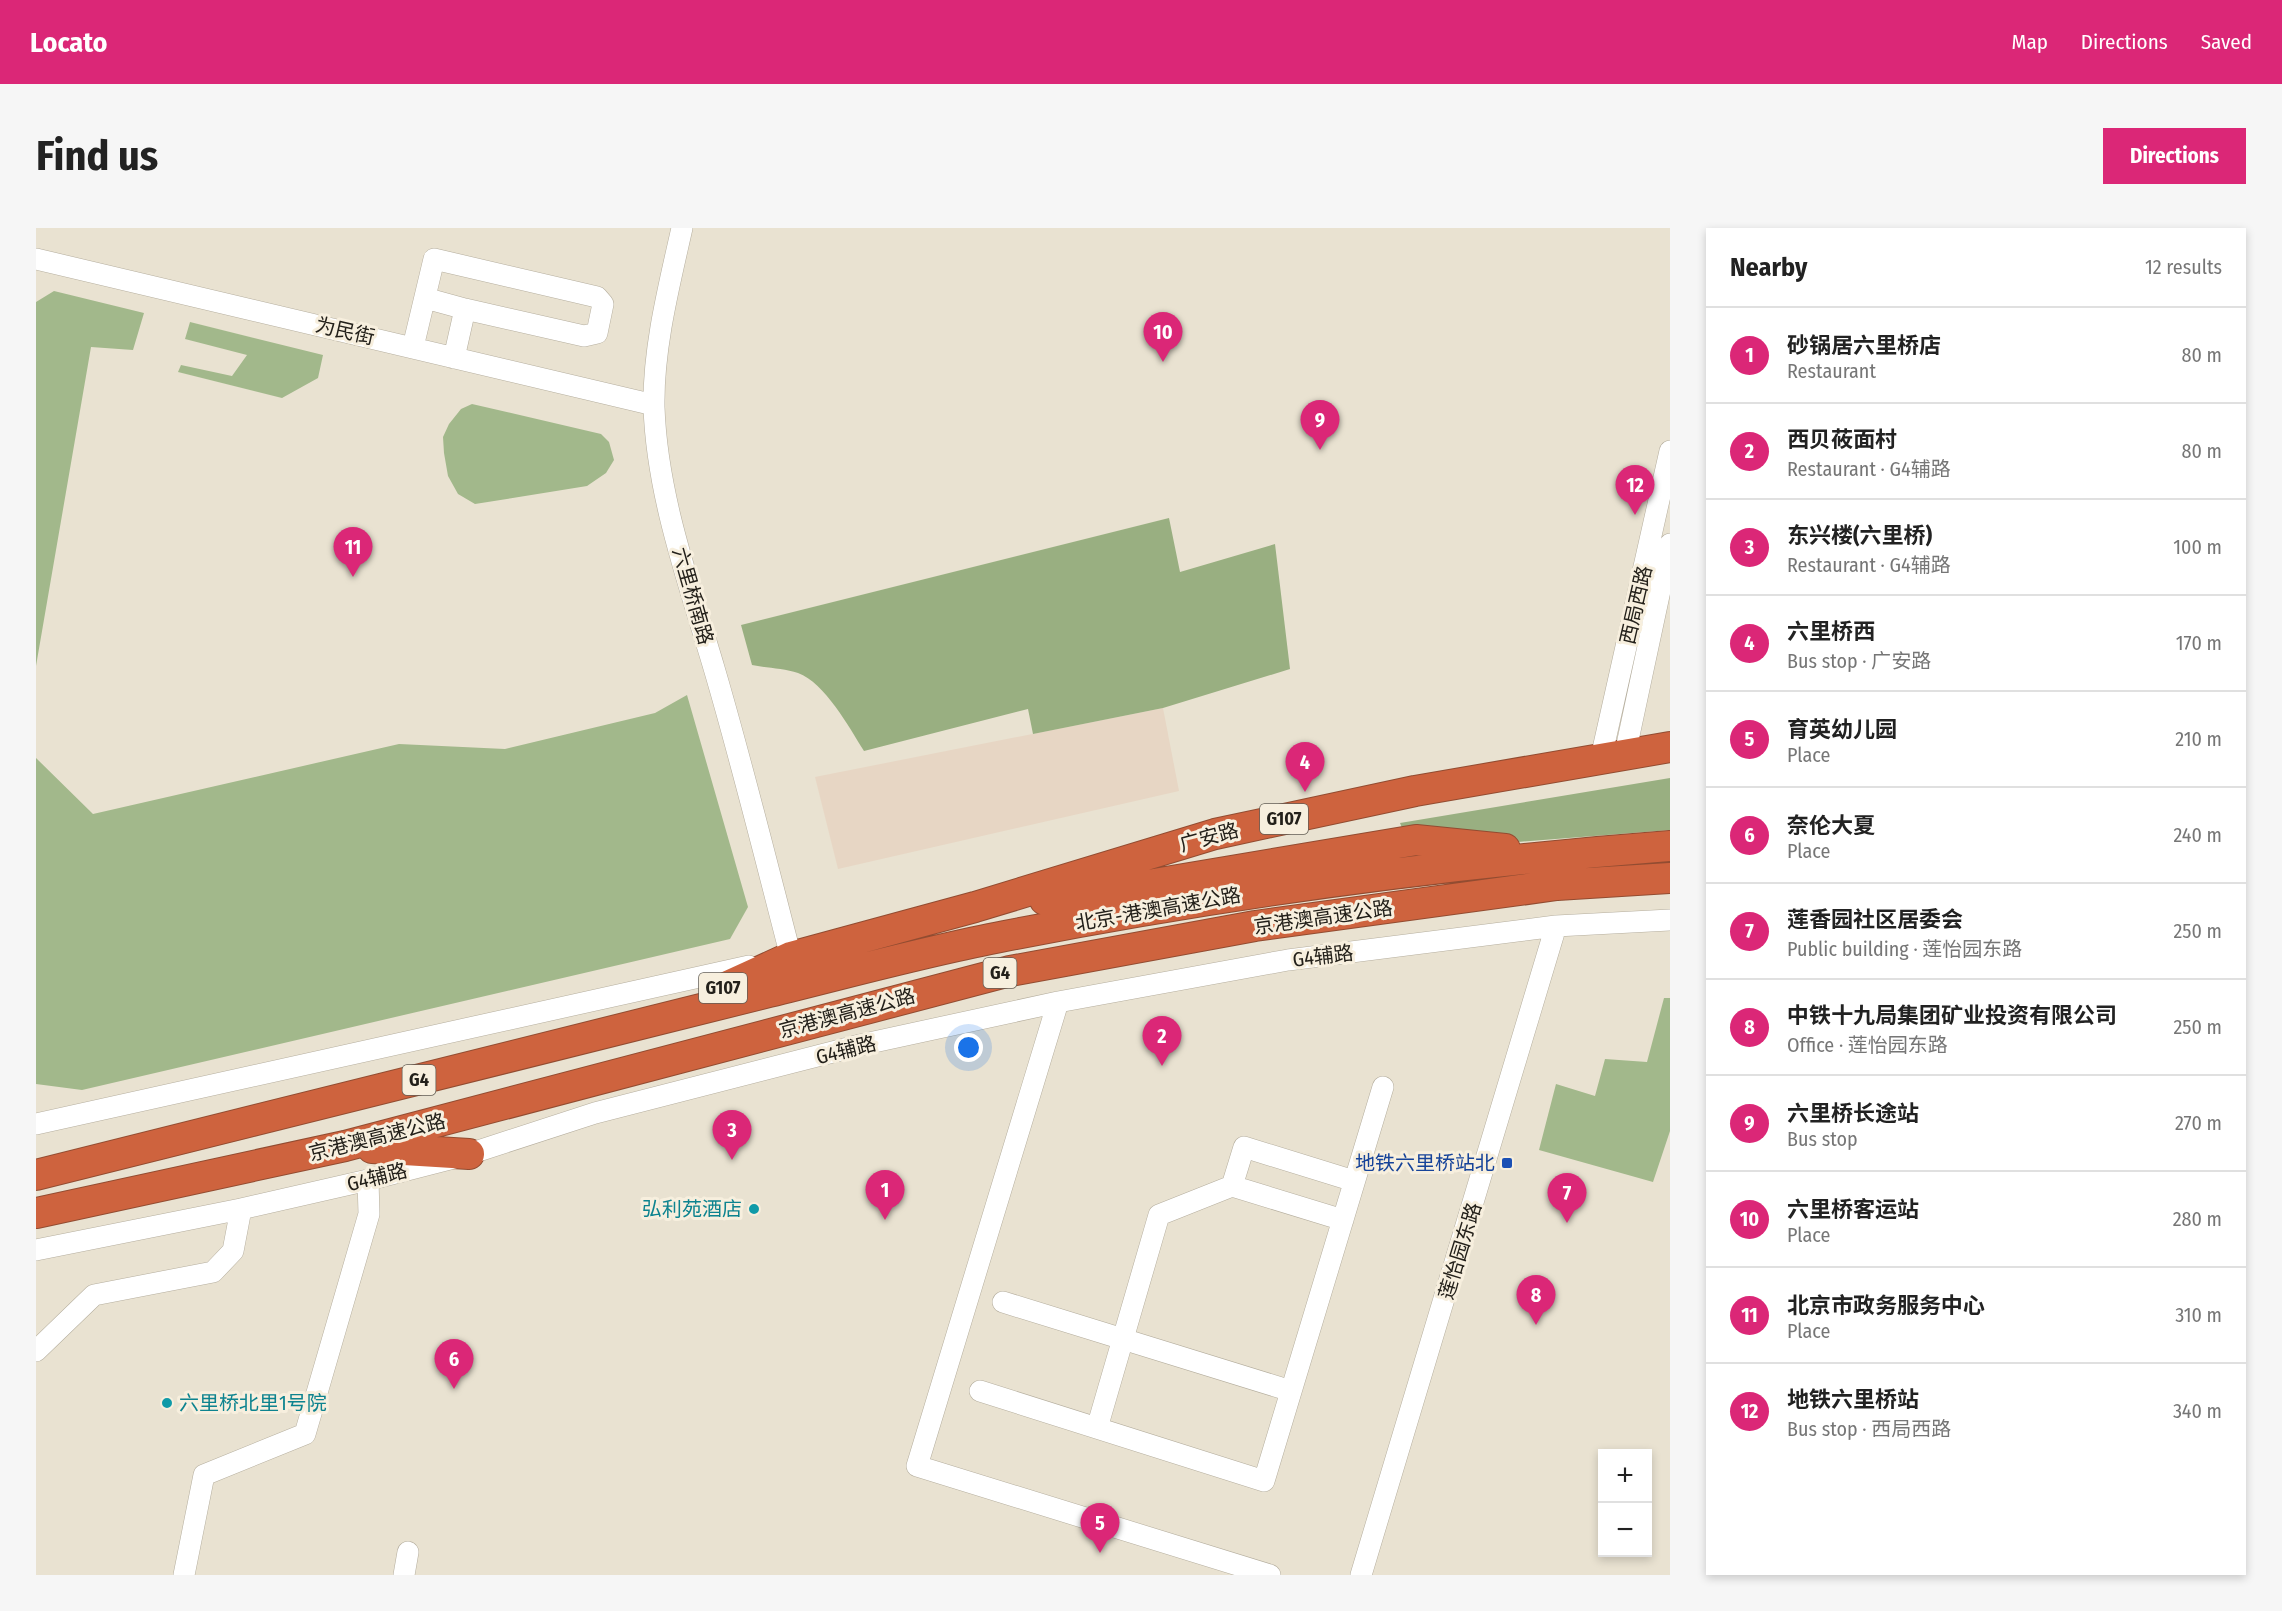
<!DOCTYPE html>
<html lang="en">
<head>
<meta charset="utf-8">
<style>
	:root { --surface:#fff; --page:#f6f6f6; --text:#222; --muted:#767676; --line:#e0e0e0; --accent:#db2777 }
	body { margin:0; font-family:"Fira Sans Condensed","Noto Sans SC",sans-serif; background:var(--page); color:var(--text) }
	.controls { position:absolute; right:18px; bottom:18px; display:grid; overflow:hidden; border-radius:0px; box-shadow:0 3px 9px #0003 }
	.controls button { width:54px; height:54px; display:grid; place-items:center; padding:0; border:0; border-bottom:2px solid var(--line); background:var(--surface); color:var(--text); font:30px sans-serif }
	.you { position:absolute; left:933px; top:820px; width:21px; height:21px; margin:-15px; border:4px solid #fff; border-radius:50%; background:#1a73e8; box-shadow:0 0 0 9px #1a73e833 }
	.badge { display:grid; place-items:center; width:39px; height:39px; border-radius:50%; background:var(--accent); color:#fff; font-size:20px; font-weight:700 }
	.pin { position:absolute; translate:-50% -50px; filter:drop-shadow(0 2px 3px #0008) }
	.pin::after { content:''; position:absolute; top:32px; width:21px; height:18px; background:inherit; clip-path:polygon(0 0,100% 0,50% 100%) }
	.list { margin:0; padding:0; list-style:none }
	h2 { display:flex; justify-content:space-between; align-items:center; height:78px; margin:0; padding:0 24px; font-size:26px }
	h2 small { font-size:20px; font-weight:400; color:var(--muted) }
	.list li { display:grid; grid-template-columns:39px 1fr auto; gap:18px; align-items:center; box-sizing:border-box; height:96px; padding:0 24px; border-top:2px solid var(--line) }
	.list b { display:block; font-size:22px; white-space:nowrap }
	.list p { margin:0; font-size:20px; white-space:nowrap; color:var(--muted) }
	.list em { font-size:20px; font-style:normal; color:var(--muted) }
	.map { position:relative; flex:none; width:1634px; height:1347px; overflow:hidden; border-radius:0px }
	header { display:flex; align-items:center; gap:36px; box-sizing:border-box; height:84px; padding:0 30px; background:var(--accent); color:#fff }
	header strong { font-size:28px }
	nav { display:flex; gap:33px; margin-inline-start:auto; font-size:21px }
	.intro { display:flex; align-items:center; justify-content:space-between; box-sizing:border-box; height:144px; padding:0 36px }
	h1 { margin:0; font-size:42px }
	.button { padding:15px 27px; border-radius:0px; background:var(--accent); color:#fff; font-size:21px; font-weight:700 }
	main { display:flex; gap:36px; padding:0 36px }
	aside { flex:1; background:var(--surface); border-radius:0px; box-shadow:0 3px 9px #0003 }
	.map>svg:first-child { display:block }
</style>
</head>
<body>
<header>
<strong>Locato</strong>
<nav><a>Map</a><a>Directions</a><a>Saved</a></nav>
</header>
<div class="intro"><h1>Find us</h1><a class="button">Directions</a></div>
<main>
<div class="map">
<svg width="1634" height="1347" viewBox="0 0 1634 1347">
	<rect width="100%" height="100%" fill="#e9e2d1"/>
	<path fill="#e7d6c4" d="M1127 480 1143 563 802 641 779 549Z"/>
	<path fill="#a2b88b" d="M18 63 108 85 97 122 55 119 0 438V74Z
		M154 94 287 127 282 150 246 170 142 144 145 137 196 148 211 127 149 111Z
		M436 176 565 206 573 214 578 232 570 245 551 258 439 276 422 266 412 248 408 225 407 209 413 196 425 181Z
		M651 467 712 679 694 711 46 862 0 856V530L57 586 363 516 469 521 619 485Z
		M1628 770H1634V903L1617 954 1503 922 1520 856 1559 868 1569 831 1611 834Z"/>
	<path fill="#99af81" d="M1133 290 1144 344 1239 316 1254 441 1127 480 997 506 992 481 828 523C813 499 789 455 762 445 748 440 730 440 716 437L705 397Z
		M1634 550V602L1482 614 1369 607 1364 595Z"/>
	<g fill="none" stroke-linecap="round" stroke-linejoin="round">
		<defs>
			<path id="minor" d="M646 0C633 58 617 120 618 179 621 268 653 355 678 440 706 535 730 633 755 729L743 732
				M0 31 618 177
				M389 70 429 81
				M377 119 398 31 561 69 567 76 561 105 548 108 429 81 418 130
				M1589 526 1634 316
				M1565 530 1634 223
				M1022 774 881 1238 1234 1347
				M0 896 713 738
				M1307 992 1196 958 1208 919 1318 953
				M0 1022 205 981 332 952 433 926 559 885 824 817 1022 774 1252 732 1520 698 1634 692
				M967 1074 1255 1163
				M0 1123 58 1067 177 1044 197 1023 205 981
				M944 1163 1228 1253 1347 859
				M1061 1200 1123 987 1196 958
				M148 1347 168 1247 269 1206 333 986 332 952
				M368 1347 372 1324
				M1325 1347 1520 698"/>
			<path id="highway" d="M1009 672 1041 669 1380 612 1469 621
				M681 763 755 729 939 679 1179 606 1379 563 1634 519
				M336 920 433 926
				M0 947C245 888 488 823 733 764 811 745 890 723 969 708 1189 665 1411 635 1634 618
				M0 985 309 918 974 743 1219 698 1521 657 1634 650"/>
		</defs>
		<use href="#minor" stroke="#b5ae9e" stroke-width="22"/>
		<use href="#highway" stroke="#924c31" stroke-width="32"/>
		<use href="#minor" stroke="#fff" stroke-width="21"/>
		<use href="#highway" stroke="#ce633e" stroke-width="30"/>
	</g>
	<rect fill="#1a4fb4" stroke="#f7efde" stroke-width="2" x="1465" y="929" width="12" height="12" rx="3"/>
	<g fill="#0f9aa8" stroke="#f7efde" stroke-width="2">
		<circle cx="718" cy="981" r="6"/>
		<circle cx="131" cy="1175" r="6"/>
	</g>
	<g text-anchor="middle" stroke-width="6" stroke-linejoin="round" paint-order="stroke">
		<g fill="#f7efde" stroke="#635e55" stroke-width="1.5">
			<rect x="1224" y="576" width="48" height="30" rx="4.5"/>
			<rect x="947.5" y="730" width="33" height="30" rx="4.5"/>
			<rect x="663" y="745" width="48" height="30" rx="4.5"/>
			<rect x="366.5" y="837" width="33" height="30" rx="4.5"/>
		</g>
		<g font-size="18" font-weight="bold" fill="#23201a">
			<text x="1248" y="597">G107</text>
			<text x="964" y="751">G4</text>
			<text x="687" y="766">G107</text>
			<text x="383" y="858">G4</text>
		</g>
		<g font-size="20" fill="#23201a" stroke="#f7efde">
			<text transform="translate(309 103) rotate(13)" y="7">为民街</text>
			<text transform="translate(657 368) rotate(74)" y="7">六里桥南路</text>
			<text transform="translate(1600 377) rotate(-77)" y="7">西局西路</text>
			<text transform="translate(1173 609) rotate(-15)" y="7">广安路</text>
			<text transform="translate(1122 681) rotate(-10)" y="7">北京-港澳高速公路</text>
			<text transform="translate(1287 689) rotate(-8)" y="7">京港澳高速公路</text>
			<text transform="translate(1287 728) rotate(-7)" y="7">G4辅路</text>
			<text transform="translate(811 785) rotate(-15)" y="7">京港澳高速公路</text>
			<text transform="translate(810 822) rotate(-14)" y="7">G4辅路</text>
			<text transform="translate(341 909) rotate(-14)" y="7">京港澳高速公路</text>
			<text transform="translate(341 949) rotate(-14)" y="7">G4辅路</text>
			<text transform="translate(1424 1023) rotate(-73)" y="7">莲怡园东路</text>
		</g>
		<g font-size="20" fill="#164399" stroke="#f7efde" text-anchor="end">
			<text x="1459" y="942">地铁六里桥站北</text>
		</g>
		<g font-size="20" fill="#0d838f" stroke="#f7efde" text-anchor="end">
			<text x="706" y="988">弘利苑酒店</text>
			<text x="143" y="1182" text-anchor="start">六里桥北里1号院</text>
		</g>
	</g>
</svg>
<div class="controls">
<button>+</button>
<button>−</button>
</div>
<div class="you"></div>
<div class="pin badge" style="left:849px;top:992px">1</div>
<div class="pin badge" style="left:1126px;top:838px">2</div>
<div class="pin badge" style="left:696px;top:932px">3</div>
<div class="pin badge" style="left:1269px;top:564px">4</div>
<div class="pin badge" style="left:1064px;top:1325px">5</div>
<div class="pin badge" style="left:418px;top:1161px">6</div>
<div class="pin badge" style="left:1531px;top:995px">7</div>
<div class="pin badge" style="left:1500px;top:1097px">8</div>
<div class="pin badge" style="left:1284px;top:222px">9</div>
<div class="pin badge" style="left:1127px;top:134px">10</div>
<div class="pin badge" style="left:317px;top:349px">11</div>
<div class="pin badge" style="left:1599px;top:287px">12</div>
</div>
<aside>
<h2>Nearby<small>12 results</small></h2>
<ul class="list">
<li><span class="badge">1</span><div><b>砂锅居六里桥店</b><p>Restaurant</p></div><em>80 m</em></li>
<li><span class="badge">2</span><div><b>西贝莜面村</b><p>Restaurant · G4辅路</p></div><em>80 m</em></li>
<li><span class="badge">3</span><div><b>东兴楼(六里桥)</b><p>Restaurant · G4辅路</p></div><em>100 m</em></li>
<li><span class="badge">4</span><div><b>六里桥西</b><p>Bus stop · 广安路</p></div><em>170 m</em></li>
<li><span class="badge">5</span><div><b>育英幼儿园</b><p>Place</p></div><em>210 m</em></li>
<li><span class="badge">6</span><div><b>奈伦大夏</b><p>Place</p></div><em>240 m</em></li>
<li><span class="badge">7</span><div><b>莲香园社区居委会</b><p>Public building · 莲怡园东路</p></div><em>250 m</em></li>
<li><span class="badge">8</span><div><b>中铁十九局集团矿业投资有限公司</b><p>Office · 莲怡园东路</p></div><em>250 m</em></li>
<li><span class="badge">9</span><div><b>六里桥长途站</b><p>Bus stop</p></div><em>270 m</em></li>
<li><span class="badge">10</span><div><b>六里桥客运站</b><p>Place</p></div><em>280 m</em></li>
<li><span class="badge">11</span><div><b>北京市政务服务中心</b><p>Place</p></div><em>310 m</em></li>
<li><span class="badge">12</span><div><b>地铁六里桥站</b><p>Bus stop · 西局西路</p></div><em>340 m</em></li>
</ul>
</aside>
</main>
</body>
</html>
